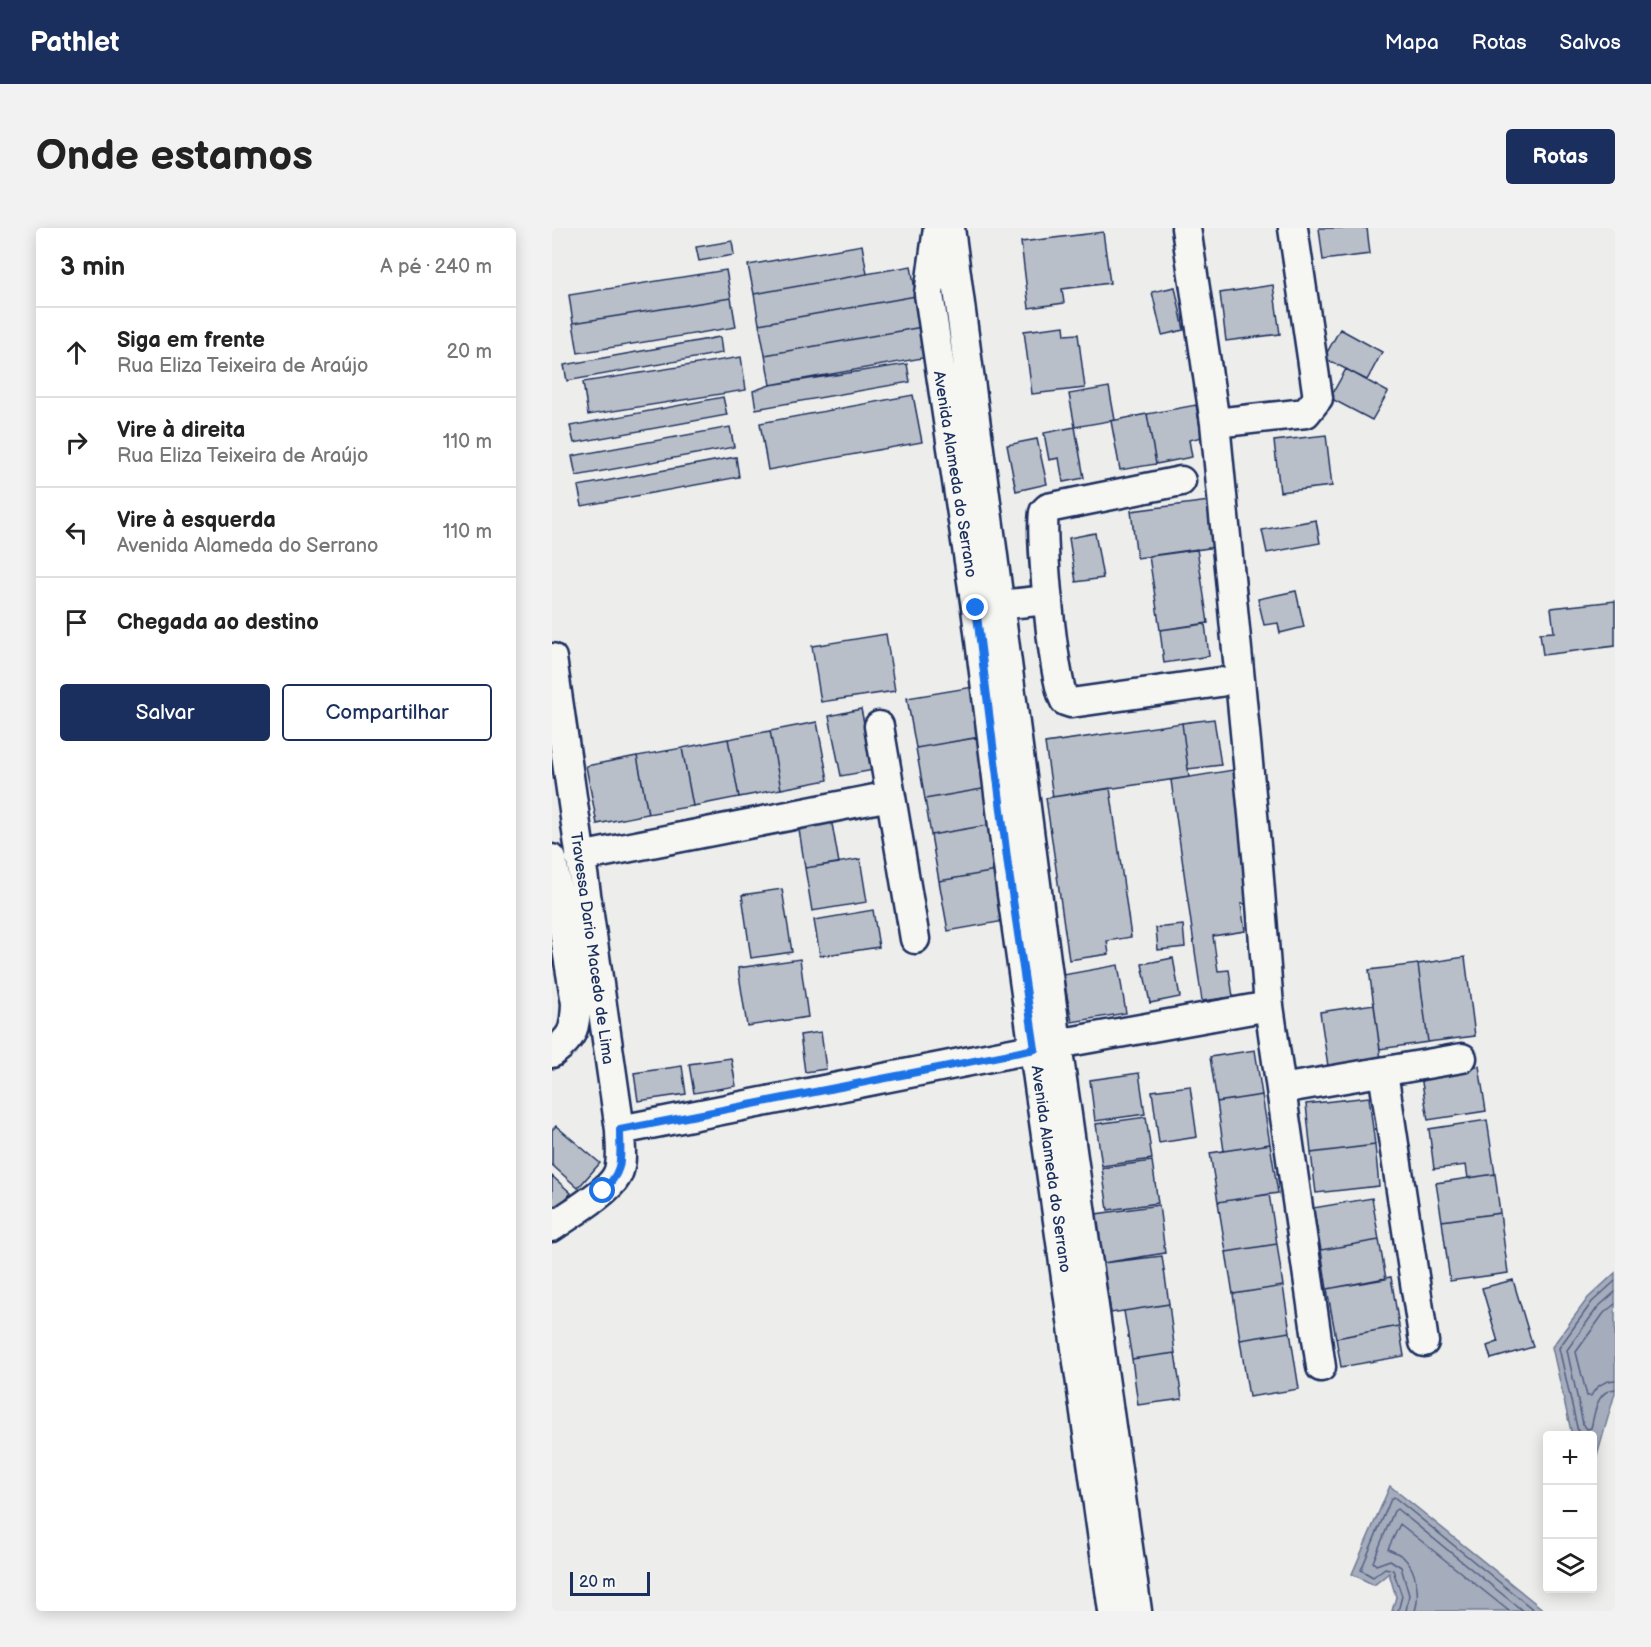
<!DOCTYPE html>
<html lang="pt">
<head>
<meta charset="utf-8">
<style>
	:root { --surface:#fff; --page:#f2f2f2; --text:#222; --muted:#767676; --line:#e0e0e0; --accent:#1b2f5e }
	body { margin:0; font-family:"Balsamiq Sans",sans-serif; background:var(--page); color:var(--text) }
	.controls { position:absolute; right:18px; bottom:18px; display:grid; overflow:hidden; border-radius:6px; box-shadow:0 3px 15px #0003 }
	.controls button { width:54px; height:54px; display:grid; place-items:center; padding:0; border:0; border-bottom:2px solid var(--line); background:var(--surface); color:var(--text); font:30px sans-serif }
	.scale { position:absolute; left:18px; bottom:15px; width:80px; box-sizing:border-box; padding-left:6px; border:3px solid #1b2f5e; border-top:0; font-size:16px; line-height:21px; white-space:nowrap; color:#1b2f5e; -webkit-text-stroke:4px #f6f6f2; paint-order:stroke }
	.stop { position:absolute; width:18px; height:18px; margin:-14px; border:4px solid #1a73e8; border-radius:50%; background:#fff }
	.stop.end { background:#1a73e8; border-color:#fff; box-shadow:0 2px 6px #0008 }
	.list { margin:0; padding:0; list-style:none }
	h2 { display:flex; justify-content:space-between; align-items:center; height:78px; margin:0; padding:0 24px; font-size:26px }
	h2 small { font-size:20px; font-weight:400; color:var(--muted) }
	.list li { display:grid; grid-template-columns:39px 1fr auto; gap:18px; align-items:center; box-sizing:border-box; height:90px; padding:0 24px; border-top:2px solid var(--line) }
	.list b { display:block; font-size:22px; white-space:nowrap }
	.list p { margin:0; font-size:20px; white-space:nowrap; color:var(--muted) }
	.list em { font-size:20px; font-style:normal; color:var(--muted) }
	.actions { display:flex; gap:12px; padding:18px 24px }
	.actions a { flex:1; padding:14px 0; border:2px solid var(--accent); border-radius:6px; text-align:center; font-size:21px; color:var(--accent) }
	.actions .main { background:var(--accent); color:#fff }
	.icon { flex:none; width:33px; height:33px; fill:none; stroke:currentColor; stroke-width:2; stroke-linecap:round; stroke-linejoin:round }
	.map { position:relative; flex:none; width:1063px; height:1383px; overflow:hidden; border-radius:6px }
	header { display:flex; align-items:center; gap:36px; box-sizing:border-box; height:84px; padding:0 30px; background:var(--accent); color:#fff }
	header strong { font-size:28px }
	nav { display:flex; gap:33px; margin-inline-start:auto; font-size:21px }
	.intro { display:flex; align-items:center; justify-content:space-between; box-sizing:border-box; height:144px; padding:0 36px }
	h1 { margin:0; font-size:42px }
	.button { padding:15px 27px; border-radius:6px; background:var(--accent); color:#fff; font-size:21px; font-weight:700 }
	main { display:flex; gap:36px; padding:0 36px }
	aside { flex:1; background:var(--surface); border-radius:6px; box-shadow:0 3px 15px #0003 }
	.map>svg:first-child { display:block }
</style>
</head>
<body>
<header>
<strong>Pathlet</strong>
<nav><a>Mapa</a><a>Rotas</a><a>Salvos</a></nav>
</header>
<div class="intro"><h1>Onde estamos</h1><a class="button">Rotas</a></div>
<main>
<aside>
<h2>3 min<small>A pé · 240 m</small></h2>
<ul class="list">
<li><svg class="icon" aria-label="ahead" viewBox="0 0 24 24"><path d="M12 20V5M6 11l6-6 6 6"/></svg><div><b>Siga em frente</b><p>Rua Eliza Teixeira de Araújo</p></div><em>20 m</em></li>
<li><svg class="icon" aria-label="right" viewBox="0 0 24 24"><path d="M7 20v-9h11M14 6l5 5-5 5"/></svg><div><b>Vire à direita</b><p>Rua Eliza Teixeira de Araújo</p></div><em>110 m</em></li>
<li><svg class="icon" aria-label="left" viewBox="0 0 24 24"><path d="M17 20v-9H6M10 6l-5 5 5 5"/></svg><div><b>Vire à esquerda</b><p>Avenida Alameda do Serrano</p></div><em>110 m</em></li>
<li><svg class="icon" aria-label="arrive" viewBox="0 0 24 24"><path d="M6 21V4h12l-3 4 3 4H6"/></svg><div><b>Chegada ao destino</b></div></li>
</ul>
<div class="actions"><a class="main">Salvar</a><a>Compartilhar</a></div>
</aside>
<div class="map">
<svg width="1063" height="1383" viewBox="0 0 1063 1383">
	<rect width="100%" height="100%" fill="#edeeec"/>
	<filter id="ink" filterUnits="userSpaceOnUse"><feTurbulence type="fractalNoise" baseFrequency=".0167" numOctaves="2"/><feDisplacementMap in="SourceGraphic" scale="12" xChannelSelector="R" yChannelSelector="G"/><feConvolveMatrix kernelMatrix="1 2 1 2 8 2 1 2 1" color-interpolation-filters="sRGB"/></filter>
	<g filter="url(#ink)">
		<path fill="#a5acbc" stroke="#6e7a96" stroke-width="1.5" d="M1063 1045V1165L1045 1228 1041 1223 1040 1208 1024 1207 1019 1203 1000 1119 1036 1070Z
			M838 1258 993 1383H840L844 1369 837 1345 822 1357 800 1346Z"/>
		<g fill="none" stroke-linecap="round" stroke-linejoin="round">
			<path stroke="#526184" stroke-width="1.5" d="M1063 1064 1046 1079 1015 1122 1031 1196 1035 1201 1039 1200C1043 1185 1044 1163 1063 1161
				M1063 1076 1052 1085 1024 1124 1035 1168H1039C1044 1158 1051 1153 1063 1152
				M1027 1208 1007 1120 1040 1074 1063 1053
				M846 1383 850 1368 841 1342 833 1340 821 1349 809 1342 839 1271 842 1269 983 1383
				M854 1383 857 1367 849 1339 838 1332 824 1337 821 1334 842 1283 845 1281 971 1383
				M863 1383C868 1368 865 1343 853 1331 848 1325 841 1324 836 1321L848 1296 957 1383"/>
		</g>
		<path fill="#b9bfc8" stroke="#1b2f5e" stroke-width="1.5" d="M767 0H815L818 26 771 32Z
			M551 4 558 55 510 61 512 75 477 80 469 14Z
			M180 13 182 27 147 33 144 19Z
			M310 17 315 46 202 66 196 37Z
			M359 38 364 68 207 96 202 66Z
			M174 42 179 70 21 95 17 67Z
			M721 57 728 106 674 113 668 65Z
			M623 59 632 102 610 107 600 64Z
			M364 68 370 99 213 127 207 96Z
			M179 70 184 99 26 125 21 95Z
			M512 98 513 107 526 106 533 160 480 166 472 103Z
			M370 99 376 129 218 157 213 127Z
			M788 101 830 124 815 152 772 130Z
			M168 109 170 125 15 153 12 137Z
			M189 129 194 162 36 187 31 154Z
			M355 136 358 154 204 181 201 163 218 157Z
			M794 141 836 164 820 192 778 170Z
			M557 159 563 192 523 199 517 166Z
			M361 167 370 214 216 242 208 195Z
			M171 169 175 187 22 215 18 198Z
			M644 177 650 209 637 212 640 229 604 236 595 186Z
			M595 186 604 236 568 242 559 193Z
			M178 199 182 219 24 248 20 228Z
			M523 199 532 250 511 254 507 230 497 232 492 205Z
			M774 207 780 258 728 264 722 213Z
			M485 211 495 256 464 263 455 217Z
			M184 229 187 249 30 278 26 258Z
			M657 273 664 319 585 330 579 283Z
			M764 292 768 315 715 325 710 302Z
			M543 305 551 350 524 354 517 310Z
			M645 321 656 395 608 402 597 328Z
			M744 363 752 399 728 405 726 395 712 397 706 371Z
			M1063 373V418L991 427 988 405 1002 404 999 380Z
			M653 396 657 428 612 435 608 402Z
			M334 406 343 463 269 474 260 418Z
			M427 458 436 508 364 520 355 470Z
			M309 481 322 542 289 548 277 488Z
			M662 491 669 537 636 541 630 495Z
			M265 494 276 552 229 561 218 503Z
			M630 495 637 549 501 569 493 515Z
			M218 503 229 561 187 569 176 511Z
			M427 509 436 560 373 571 364 520Z
			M176 511 187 569 141 578 130 520Z
			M130 520 141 578 96 586 85 528Z
			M85 528 96 586 45 596 34 538Z
			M681 542 701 675 689 676 693 703 661 708 666 743 677 742 681 769 650 773 619 552Z
			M436 560 442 596 379 607 373 571Z
			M558 560 579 709 555 713 557 726 517 732 494 570Z
			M279 590 287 635 253 640 246 595Z
			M442 596 450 642 387 653 379 607Z
			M308 631 315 674 260 683 253 640Z
			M450 642 458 692 396 703 387 653Z
			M230 661 240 724 199 730 190 667Z
			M321 682 327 719 268 728 262 692Z
			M631 697 633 719 606 722 604 700Z
			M913 729 923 808 876 814 866 736Z
			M621 730 628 769 598 775 590 736Z
			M248 731 256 789 195 798 186 740Z
			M866 736 876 814 828 821 817 742Z
			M566 737 574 785 520 794 511 747Z
			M822 776 829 831 776 838 768 784Z
			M269 804 274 841 253 844 248 807Z
			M703 822 710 867 665 874 658 829Z
			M179 830 184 858 142 865 137 836Z
			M130 838 134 866 86 873 82 845Z
			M927 838 934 883 876 892 869 848Z
			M587 845 593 886 543 893 538 852Z
			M638 858 645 909 607 915 600 863Z
			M710 867 718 916 672 923 665 874Z
			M817 869 823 917 759 925 754 876Z
			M594 889 600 931 550 938 544 896Z
			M935 892 943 946 916 950 914 937 882 941 877 901Z
			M4 898 48 935 26 960 0 937V902Z
			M718 916 726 965 666 974 658 925Z
			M823 917 827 958 764 965 759 925Z
			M600 933 606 975 556 982 550 940Z
			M943 946 948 985 890 993 884 955Z
			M0 948 19 965 0 987Z
			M717 966 725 1016 674 1024 666 974Z
			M820 970 827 1012 769 1022 761 980Z
			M607 977 613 1025 551 1035 544 986Z
			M948 985 956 1045 898 1053 890 993Z
			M827 1012 834 1051 775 1061 769 1022Z
			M725 1016 731 1058 681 1066 674 1024Z
			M610 1028 617 1076 559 1085 551 1035Z
			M839 1049 847 1098 784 1110 775 1061Z
			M961 1052 981 1119 939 1131 935 1118 946 1114 930 1060Z
			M731 1058 738 1104 688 1112 681 1066Z
			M617 1076 623 1125 580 1131 572 1083Z
			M847 1098 852 1128 789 1139 784 1110Z
			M738 1104 747 1161 697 1169 688 1112Z
			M623 1125 630 1171 586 1177 580 1131Z"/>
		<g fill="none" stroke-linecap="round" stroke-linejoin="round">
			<defs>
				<path id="street" d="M386 0 377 66 424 380 456 638 561 1383
					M398 0 505 816 585 1383
					M634 0 663 195 706 638 717 778 769 1139
					M663 195 754 185 766 170 741 0
					M629 253 496 280 492 284C488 308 501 454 513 473L519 475 668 454
					M427 379 496 372
					M0 430 68 902
					M327 498 363 711
					M28 629 338 568
					M0 631 24 775C23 802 22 808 0 825
					M831 844 872 1114
					M729 861 910 830
					M0 999C15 988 56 964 64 949 72 937 68 916 68 902L505 816 717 778"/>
			</defs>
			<use href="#street" stroke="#1b2f5e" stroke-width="33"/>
			<use href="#street" stroke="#f6f6f2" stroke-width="28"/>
		</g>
	</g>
	<g fill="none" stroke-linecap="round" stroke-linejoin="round" filter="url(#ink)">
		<path stroke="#1a73e8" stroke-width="8" d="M51 963C73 941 68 931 68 902L483 821 456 638 424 380"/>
	</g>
	<g text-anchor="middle" stroke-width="6" stroke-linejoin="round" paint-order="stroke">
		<g font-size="16" fill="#1b2f5e" stroke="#f6f6f2">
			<text transform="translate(404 246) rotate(81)" y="6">Avenida Alameda do Serrano</text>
			<text transform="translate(41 720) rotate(82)" y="6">Travessa Dario Macedo de Lima</text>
			<text transform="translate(500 941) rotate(82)" y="6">Avenida Alameda do Serrano</text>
		</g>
	</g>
</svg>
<div class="controls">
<button>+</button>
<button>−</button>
<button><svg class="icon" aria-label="layers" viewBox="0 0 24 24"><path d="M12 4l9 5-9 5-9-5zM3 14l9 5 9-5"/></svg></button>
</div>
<div class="scale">20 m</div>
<div class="stop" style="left:51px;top:963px"></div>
<div class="stop end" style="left:424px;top:380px"></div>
</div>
</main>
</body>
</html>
